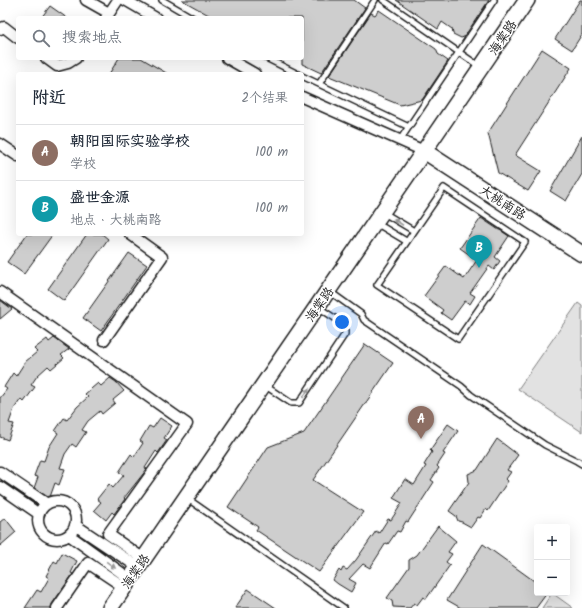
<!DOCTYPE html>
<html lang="zh">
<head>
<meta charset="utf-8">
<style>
	:root { --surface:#fff; --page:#f2f2f3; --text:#1f2937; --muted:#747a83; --line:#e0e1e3; --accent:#1f6fb2 }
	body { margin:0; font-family:Kalam,"LXGW WenKai TC",sans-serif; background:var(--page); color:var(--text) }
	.controls { position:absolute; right:12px; bottom:12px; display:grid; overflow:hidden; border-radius:4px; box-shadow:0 4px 16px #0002 }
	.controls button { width:36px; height:36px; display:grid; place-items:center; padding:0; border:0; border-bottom:1px solid var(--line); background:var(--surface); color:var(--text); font:20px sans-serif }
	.you { position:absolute; left:342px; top:322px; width:14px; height:14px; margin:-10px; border:3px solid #fff; border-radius:50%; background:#1a73e8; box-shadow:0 0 0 6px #1a73e833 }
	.badge { display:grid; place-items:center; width:26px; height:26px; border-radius:50%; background:var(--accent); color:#fff; font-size:13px; font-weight:700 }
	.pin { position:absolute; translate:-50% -33px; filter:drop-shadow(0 1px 2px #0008) }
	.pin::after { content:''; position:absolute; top:21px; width:14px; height:12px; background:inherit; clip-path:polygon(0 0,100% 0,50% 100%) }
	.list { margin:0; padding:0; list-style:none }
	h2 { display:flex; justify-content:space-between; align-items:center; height:52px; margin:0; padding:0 16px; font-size:17px }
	h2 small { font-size:13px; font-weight:400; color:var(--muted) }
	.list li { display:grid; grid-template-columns:26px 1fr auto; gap:12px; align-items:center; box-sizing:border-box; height:56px; padding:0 16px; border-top:1px solid var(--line) }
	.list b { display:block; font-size:15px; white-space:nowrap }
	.list p { margin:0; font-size:13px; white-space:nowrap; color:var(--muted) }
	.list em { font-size:13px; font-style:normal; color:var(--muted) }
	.icon { flex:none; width:22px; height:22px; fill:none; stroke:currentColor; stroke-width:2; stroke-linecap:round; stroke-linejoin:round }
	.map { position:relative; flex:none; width:582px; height:608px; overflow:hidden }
	.search { position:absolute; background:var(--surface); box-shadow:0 4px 16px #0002; left:16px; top:16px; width:288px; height:44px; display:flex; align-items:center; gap:10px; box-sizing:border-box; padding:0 14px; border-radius:4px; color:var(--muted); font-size:15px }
	.panel { position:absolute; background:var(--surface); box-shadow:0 4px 16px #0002; left:16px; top:72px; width:288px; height:164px; border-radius:4px }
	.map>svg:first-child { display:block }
</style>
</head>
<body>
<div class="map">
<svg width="582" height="608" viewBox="0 0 582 608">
	<rect width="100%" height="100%" fill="#fff"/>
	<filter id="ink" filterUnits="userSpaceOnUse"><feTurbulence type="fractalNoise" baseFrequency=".025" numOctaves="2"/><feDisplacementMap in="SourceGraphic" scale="8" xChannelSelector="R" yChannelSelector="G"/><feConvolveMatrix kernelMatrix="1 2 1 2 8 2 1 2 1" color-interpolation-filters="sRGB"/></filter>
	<g filter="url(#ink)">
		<path fill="#e2e2e2" stroke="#7f7f7f" d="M578 303 582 306V432L518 389Z
			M552 593 573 608H542Z"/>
		<path fill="#cecece" stroke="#1c1c1c" d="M182 0H354L365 8 321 73 302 64V18H214Z
			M396 0H489L464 37 461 38 453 34 452 29 442 22 438 29Z
			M580 0H582V34L572 50 555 39Z
			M50 6 67 18H41Z
			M379 10 436 49 438 54 448 61 422 100 400 105 329 76 371 13 375 15Z
			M542 49 571 68 515 155 541 171 528 191 498 173 488 133Z
			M119 58H141L168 74H109Z
			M582 136V174L566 201 550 191Z
			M481 218 499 230H500L509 236 495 257 500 261 494 270 489 266 470 293 475 296 470 304 465 301 451 320 441 313 443 310 424 296 446 266 464 279 477 260 460 248Z
			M27 234H53L24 274 7 262Z
			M87 234H102L108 239 64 301 48 289Z
			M129 253 147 265 101 331 83 318Z
			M0 300 12 309 0 319Z
			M54 338 69 349 61 355 64 358 51 369 48 366 37 376 31 385 35 387 24 402 21 399 14 409 9 423 14 424 8 440 0 437V398L7 389 4 387 13 373 16 376 25 362 37 352 34 349 47 339 49 342Z
			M365 344 393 363 313 480 363 512 319 572 256 530 258 527 228 507 268 447 304 433Z
			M110 378 116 382 124 391 113 400 115 403 102 414 100 411 88 421 82 430 86 432 76 447 72 444 65 454 60 468 65 469 59 485 55 483 50 497H48L34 488 38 477 34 476 40 460 44 461 49 447 58 433 55 431 64 418 67 420 77 407 88 397 85 394 98 383 101 386Z
			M160 418 172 426 164 438 167 440 158 453 156 451 145 468 147 469 124 498 125 499 114 514 112 512 106 520 94 510 101 502 97 499 109 484 113 488 124 475 119 472 131 454 134 457 143 443 140 441 149 426 153 428Z
			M448 424 458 431 443 453 445 454 437 466 439 468 431 480 434 482 408 522 406 521 400 532 397 531 388 544 386 543 370 568 363 564 349 579 356 583 351 592 338 584 333 580 339 570 341 572 343 568 347 570 356 560 376 531 379 533 388 519 391 520 402 503 393 498 405 479 414 485 426 466 424 465 432 452 430 450Z
			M497 439 518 455 507 470 511 472 506 479 508 481 488 511 486 509 480 518 478 517 471 527 462 522 458 521 456 516 449 511 469 482 468 474 477 470Z
			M5 518 16 532 0 546V522Z
			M438 526 456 541 448 552 452 554 446 562 450 565 426 599 423 597 417 605 414 603 410 608 393 607 392 601 387 598 409 567V560L417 555Z
			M483 544 537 583V593H547L536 608H461L447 600Z
			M62 553 77 561 71 573 73 574 52 604 51 608H25L37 590 41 592 49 578 46 576 54 561 57 563Z
			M248 589 276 608H235Z"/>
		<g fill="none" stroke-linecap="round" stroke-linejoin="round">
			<defs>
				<path id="lane" d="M162 0 193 18
					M383 0 479 66
					M266 58 298 74
					M302 76 409 127
					M319 84 375 0
					M400 140 494 0
					M444 188 525 242 458 339 377 285Z
					M384 213 414 231
					M376 223 406 241
					M329 291 361 314 364 320 461 386 471 395 545 445 577 461 582 464
					M264 385 291 403H299L345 334V325L318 307
					M188 499 344 608"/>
				<path id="street" d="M86 0 109 13
					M125 0 156 18
					M106 18 118 0
					M0 29 4 27 18 38
					M46 58 57 66 68 63 76 58
					M227 58 255 74
					M302 97 424 151
					M0 144 18 156
					M0 292 187 424 108 534 144 559
					M104 340 162 257 130 234
					M0 472 47 504
					M0 487 39 514
					M38 520a19 19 0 1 1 38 0a19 19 0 1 1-38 0Z
					M75 525 138 567
					M69 535 130 579
					M57 608 88 563 124 587"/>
				<path id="secondary" d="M424 151 582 254
					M110 608 424 151 527 0"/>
			</defs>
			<use href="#lane" stroke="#1c1c1c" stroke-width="8"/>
			<use href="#street" stroke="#1c1c1c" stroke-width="13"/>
			<use href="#secondary" stroke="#1c1c1c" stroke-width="18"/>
			<use href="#lane" stroke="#fff" stroke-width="5"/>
			<use href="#street" stroke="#fff" stroke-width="10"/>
			<use href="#secondary" stroke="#fff" stroke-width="15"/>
		</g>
		<defs><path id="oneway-solid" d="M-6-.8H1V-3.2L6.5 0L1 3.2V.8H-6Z"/></defs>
		<g fill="#999">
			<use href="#oneway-solid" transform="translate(398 222) rotate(-147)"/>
			<use href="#oneway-solid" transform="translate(306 393) rotate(-56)"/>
			<use href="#oneway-solid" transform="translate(111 565) rotate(36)"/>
		</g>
	</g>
	<g text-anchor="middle" stroke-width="3" stroke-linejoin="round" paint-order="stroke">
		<g font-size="13" fill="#1c1c1c" stroke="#fff">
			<text transform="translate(502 37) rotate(-56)" y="5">海棠路</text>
			<text transform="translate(503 202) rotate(33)" y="5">大桃南路</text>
			<text transform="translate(319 304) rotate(-55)" y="5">海棠路</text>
			<text transform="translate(135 571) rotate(-55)" y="5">海棠路</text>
		</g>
	</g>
</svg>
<div class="controls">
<button>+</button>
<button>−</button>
</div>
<div class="you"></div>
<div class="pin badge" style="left:421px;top:439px;background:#8d6e63">A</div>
<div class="pin badge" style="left:479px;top:268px;background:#0f9aa8">B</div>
<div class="search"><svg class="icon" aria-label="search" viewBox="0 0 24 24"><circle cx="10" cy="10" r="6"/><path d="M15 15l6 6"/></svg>搜索地点</div>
<section class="panel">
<h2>附近<small>2个结果</small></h2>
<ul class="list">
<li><span class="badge" style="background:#8d6e63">A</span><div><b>朝阳国际实验学校</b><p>学校</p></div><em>100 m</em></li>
<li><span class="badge" style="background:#0f9aa8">B</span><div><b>盛世金源</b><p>地点 · 大桃南路</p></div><em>100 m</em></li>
</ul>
</section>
</div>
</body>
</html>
